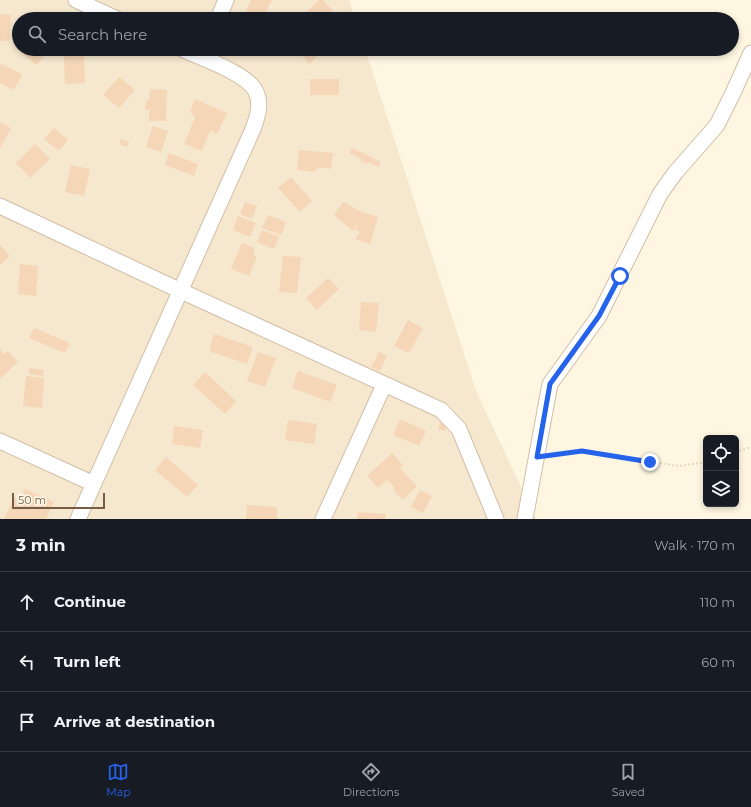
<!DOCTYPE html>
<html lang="en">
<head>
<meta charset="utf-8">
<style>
	:root { --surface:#171b24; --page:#20242c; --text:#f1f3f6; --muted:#9ea1a6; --line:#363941; --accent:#2563eb }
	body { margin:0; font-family:Montserrat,sans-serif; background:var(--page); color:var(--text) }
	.controls { position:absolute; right:12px; bottom:12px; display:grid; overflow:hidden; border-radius:6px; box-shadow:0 2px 6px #0003 }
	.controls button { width:36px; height:36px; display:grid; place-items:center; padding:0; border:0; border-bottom:1px solid var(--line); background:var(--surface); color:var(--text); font:20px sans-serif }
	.scale { position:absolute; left:12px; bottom:10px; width:93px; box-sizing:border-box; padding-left:4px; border:2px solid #775d46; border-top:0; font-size:11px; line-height:14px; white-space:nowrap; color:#775d46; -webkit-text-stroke:3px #fff9e9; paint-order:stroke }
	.stop { position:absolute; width:12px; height:12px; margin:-9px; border:3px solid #2563eb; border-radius:50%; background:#fff }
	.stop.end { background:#2563eb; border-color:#fff; box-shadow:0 1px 4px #0008 }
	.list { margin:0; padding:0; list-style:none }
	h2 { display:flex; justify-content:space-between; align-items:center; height:52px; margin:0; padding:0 16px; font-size:17px }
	h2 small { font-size:13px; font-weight:400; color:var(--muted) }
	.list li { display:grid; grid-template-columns:26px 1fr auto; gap:12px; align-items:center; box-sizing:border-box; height:60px; padding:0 16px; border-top:1px solid var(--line) }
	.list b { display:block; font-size:15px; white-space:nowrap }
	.list em { font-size:13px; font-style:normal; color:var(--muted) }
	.icon { flex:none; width:22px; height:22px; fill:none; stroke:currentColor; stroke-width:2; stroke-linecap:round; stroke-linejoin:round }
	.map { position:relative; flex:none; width:751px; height:519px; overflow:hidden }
	.search { position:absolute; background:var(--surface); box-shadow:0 2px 6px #0003; left:12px; right:12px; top:12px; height:44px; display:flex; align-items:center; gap:10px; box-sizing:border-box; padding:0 14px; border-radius:22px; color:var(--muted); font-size:15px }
	.sheet { height:232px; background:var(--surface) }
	nav { display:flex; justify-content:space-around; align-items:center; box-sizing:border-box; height:56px; border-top:1px solid var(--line); background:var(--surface); font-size:11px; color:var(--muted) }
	nav a { display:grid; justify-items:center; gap:2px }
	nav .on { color:var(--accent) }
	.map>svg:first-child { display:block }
</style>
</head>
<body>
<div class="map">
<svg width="751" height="519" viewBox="0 0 751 519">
	<rect width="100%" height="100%" fill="#fef6e1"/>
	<path fill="#f6e8cf" d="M0 0H349L355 19H19V49H365L476 391 536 519H0Z"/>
	<path fill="#f5d6b7" d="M251 0H272L262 19H253L244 15Z
		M319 0H323L333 11 325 19H299Z
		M0 14 11 15 9 41H0Z
		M19 43V49H51L36 65 15 47Z
		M300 49H325L309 64 298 51Z
		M84 53 85 83 65 84 64 54Z
		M1 64 22 74 14 90 0 83V66Z
		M119 77 135 90 119 108 103 95Z
		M310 79H339V95H310Z
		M150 89 167 90 166 121H149V110H145L146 100H149Z
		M195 99 227 113 217 134 210 131 202 151 184 144 195 117 190 112Z
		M0 122 11 128 0 149Z
		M153 126 168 131 161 152 146 147Z
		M54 128 68 140 59 151 44 139Z
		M121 139 129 142 127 147 119 144Z
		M35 144 50 159 30 178 16 163Z
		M352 148 381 162 379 167 368 162 367 164 360 160 361 159 349 153Z
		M299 150 333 153 331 169 317 167 316 172 297 170Z
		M169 153 198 164 194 176 165 165Z
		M71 165 90 169 84 196 65 192Z
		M291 177 312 201 300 212 278 188Z
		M245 202 257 206 252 219 240 214Z
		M343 202 362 212 353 231 334 215Z
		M362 212 378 217 370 244 355 239 360 232 355 229Z
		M268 215 286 222 281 235 262 228Z
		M238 216 256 223 250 237 233 230Z
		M262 230 279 237 274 249 257 242Z
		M242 243 255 248 253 255 257 256 249 276 231 269Z
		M0 245 10 256 0 265Z
		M283 256 301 257 297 293 279 292Z
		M20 264 38 266 36 296 18 294Z
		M328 278 339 289 317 310 306 298Z
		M361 302 379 303 376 332 359 330Z
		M408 320 423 328 409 353 394 346Z
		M34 328 70 343 65 353 29 338Z
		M214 334 253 347 247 364 209 351Z
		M0 349 4 354 8 351 18 362 0 379Z
		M258 352 276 358 265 387 247 381Z
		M379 352 387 356 380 371 371 367Z
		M29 368 44 370 43 376 29 374Z
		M298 371 337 385 330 402 292 388Z
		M205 372 236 401 225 414 193 385Z
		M26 376 44 378 42 408 23 406Z
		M400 419 426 431 419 446 393 435Z
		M288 420 317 424 314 444 285 440Z
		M440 422 447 424 445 431 438 429Z
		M174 426 203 430 200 448 172 444Z
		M392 453 403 465 400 468 417 486 403 500 393 490 395 488 387 480 378 488 367 476Z
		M166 457 198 485 187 497 155 470Z
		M25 489 54 502 46 519H4L14 498 20 500Z
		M420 490 432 496 423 513 411 507Z
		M247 505 277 507V519H246Z
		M358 512 386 514V519H357Z"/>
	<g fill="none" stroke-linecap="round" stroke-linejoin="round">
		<defs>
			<path id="street" d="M76 0 117 19
				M218 19 226 0
				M0 206 181 291 441 410 459 429 496 519
				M0 441 94 484
				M78 519 253 129C258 116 262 102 255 90 246 73 199 57 182 49
				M323 519 384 385
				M525 519 550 384 599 316 660 194 675 173 717 125 733 93 751 53"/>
		</defs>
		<use href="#street" stroke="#d0bea7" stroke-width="17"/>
		<path stroke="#daba9a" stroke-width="2" stroke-dasharray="1 3" stroke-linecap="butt" d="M736 452 751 447
			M550 455 582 451 679 466 706 462"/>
		<use href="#street" stroke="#fff" stroke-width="15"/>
	</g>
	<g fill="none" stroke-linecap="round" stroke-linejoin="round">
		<path stroke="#2563eb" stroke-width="5" d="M620 276 599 316 550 384 537 457 582 451 650 462"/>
	</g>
</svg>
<div class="controls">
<button><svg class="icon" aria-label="locate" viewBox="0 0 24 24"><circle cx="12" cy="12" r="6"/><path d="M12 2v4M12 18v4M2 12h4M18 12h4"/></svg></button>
<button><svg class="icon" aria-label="layers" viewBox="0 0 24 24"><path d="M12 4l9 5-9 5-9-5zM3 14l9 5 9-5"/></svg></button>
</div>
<div class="scale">50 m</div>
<div class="stop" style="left:620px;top:276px"></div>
<div class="stop end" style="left:650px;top:462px"></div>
<div class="search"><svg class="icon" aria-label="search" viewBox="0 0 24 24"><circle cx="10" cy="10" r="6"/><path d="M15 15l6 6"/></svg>Search here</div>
</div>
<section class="sheet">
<h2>3 min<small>Walk · 170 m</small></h2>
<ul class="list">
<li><svg class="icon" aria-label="ahead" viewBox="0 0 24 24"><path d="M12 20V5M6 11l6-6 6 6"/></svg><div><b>Continue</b></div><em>110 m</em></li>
<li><svg class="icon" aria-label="left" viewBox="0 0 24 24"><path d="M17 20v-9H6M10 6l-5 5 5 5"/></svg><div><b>Turn left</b></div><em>60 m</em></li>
<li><svg class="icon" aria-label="arrive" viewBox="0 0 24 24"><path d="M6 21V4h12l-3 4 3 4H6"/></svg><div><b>Arrive at destination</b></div></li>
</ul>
</section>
<nav>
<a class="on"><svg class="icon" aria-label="map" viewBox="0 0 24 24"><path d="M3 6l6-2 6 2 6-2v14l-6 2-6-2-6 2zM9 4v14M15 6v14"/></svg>Map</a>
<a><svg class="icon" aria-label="directions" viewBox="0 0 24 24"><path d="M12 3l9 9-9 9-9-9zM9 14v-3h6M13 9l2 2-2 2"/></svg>Directions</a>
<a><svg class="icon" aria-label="saved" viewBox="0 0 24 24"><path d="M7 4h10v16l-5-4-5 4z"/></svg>Saved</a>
</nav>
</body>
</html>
